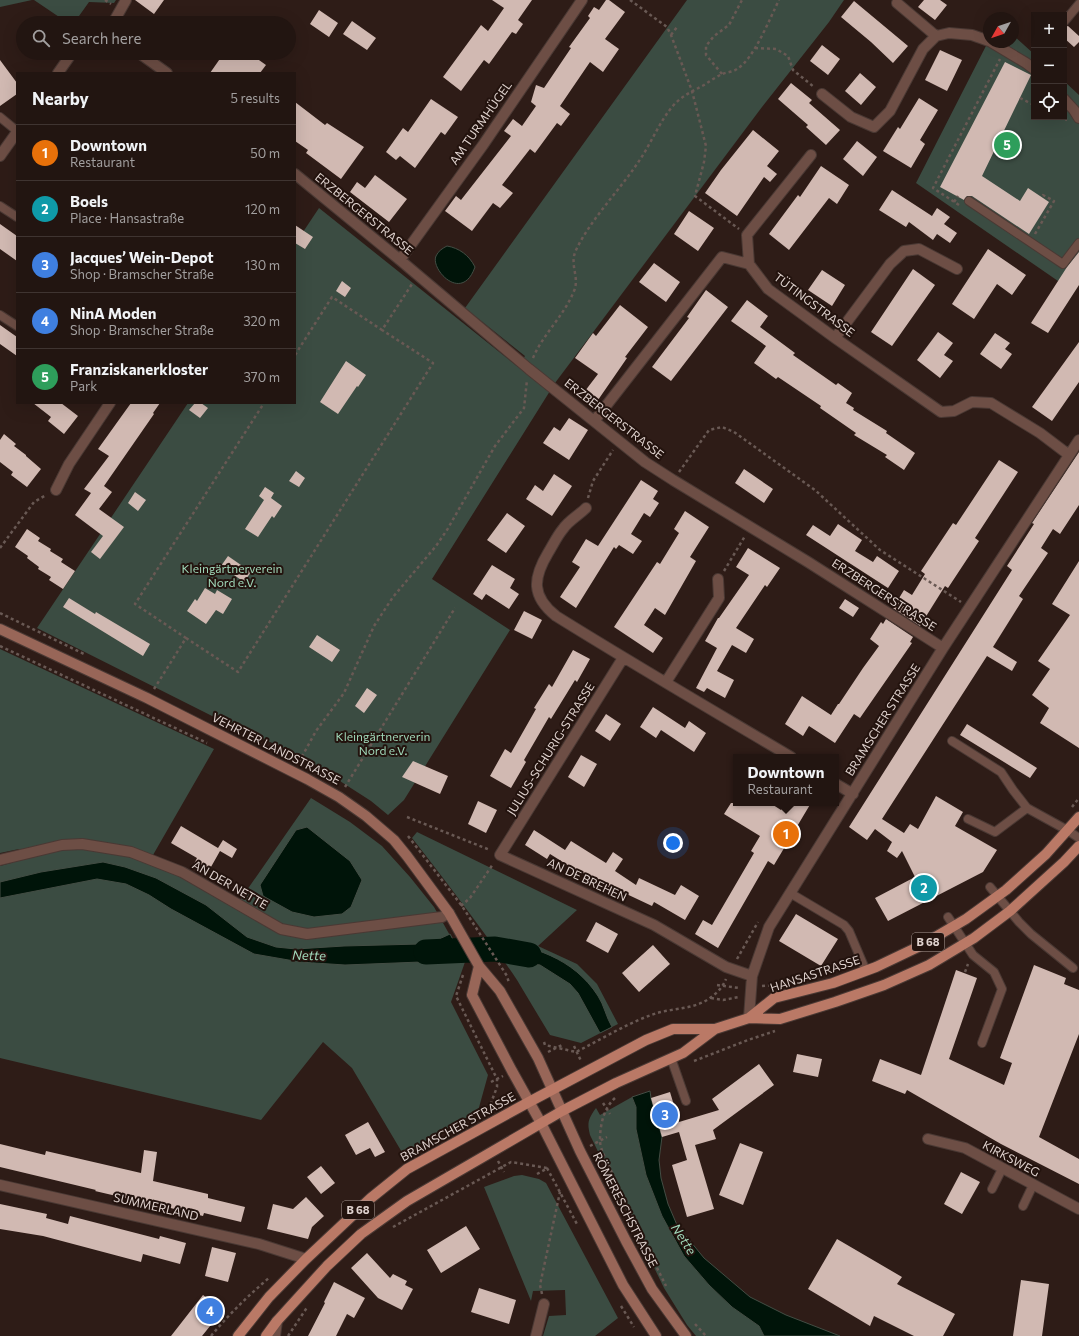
<!DOCTYPE html>
<html lang="en">
<head>
<meta charset="utf-8">
<style>
	:root { --surface:#221511; --page:#2a1e1a; --text:#f1f3f6; --muted:#a29f9f; --line:#3f3431; --accent:#50d398 }
	body { margin:0; font-family:Commissioner,sans-serif; background:var(--page); color:var(--text) }
	.controls { position:absolute; right:12px; top:12px; display:grid; overflow:hidden; border-radius:0px; box-shadow:0 4px 16px #0002 }
	.controls button { width:36px; height:36px; display:grid; place-items:center; padding:0; border:0; border-bottom:1px solid var(--line); background:var(--surface); color:var(--text); font:20px sans-serif }
	.compass { position:absolute; left:983px; top:12px; width:36px; height:36px; border-radius:50%; background:var(--surface); box-shadow:0 4px 16px #0002; rotate:230deg }
	.you { position:absolute; left:673px; top:843px; width:14px; height:14px; margin:-10px; border:3px solid #fff; border-radius:50%; background:#1a73e8; box-shadow:0 0 0 6px #1a73e833 }
	.badge { display:grid; place-items:center; width:26px; height:26px; border-radius:50%; background:var(--accent); color:#fff; font-size:13px; font-weight:700 }
	.pin { position:absolute; translate:-50% -50%; border:2px solid #fff; box-shadow:0 1px 4px #0006 }
	.popup { position:absolute; left:733px; top:754px; width:106px; height:52px; box-sizing:border-box; display:grid; place-content:center; border-radius:0px; background:var(--surface); filter:drop-shadow(0 1px 3px #0005); font-size:13px; white-space:nowrap; color:var(--muted) }
	.popup b { font-size:15px; color:var(--text) }
	.popup::after { content:''; position:absolute; left:50%; top:100%; margin-left:-8px; border:8px solid transparent; border-top-color:var(--surface) }
	.list { margin:0; padding:0; list-style:none }
	h2 { display:flex; justify-content:space-between; align-items:center; height:52px; margin:0; padding:0 16px; font-size:17px }
	h2 small { font-size:13px; font-weight:400; color:var(--muted) }
	.list li { display:grid; grid-template-columns:26px 1fr auto; gap:12px; align-items:center; box-sizing:border-box; height:56px; padding:0 16px; border-top:1px solid var(--line) }
	.list b { display:block; font-size:15px; white-space:nowrap }
	.list p { margin:0; font-size:13px; white-space:nowrap; color:var(--muted) }
	.list em { font-size:13px; font-style:normal; color:var(--muted) }
	.icon { flex:none; width:22px; height:22px; fill:none; stroke:currentColor; stroke-width:2; stroke-linecap:round; stroke-linejoin:round }
	.map { position:relative; flex:none; width:1079px; height:1336px; overflow:hidden }
	.search { position:absolute; background:var(--surface); box-shadow:0 4px 16px #0002; left:16px; top:16px; width:280px; height:44px; display:flex; align-items:center; gap:10px; box-sizing:border-box; padding:0 14px; border-radius:22px; color:var(--muted); font-size:15px }
	.panel { position:absolute; background:var(--surface); box-shadow:0 4px 16px #0002; left:16px; top:72px; width:280px; height:332px; border-radius:0px }
	.map>svg:first-child { display:block }
</style>
</head>
<body>
<div class="map">
<svg width="1079" height="1336" viewBox="0 0 1079 1336">
	<rect width="100%" height="100%" fill="#2e1c17"/>
	<path fill="#3b4c42" d="M0 0H32L0 7Z
		M34 0H116L114 3 89 2 74 23H68Z
		M687 0H844L829 22 762 107 555 383 432 579 510 630 404 800 388 815 371 801 315 765 282 747 230 725 37 628 188 403H295V244L319 208 518 367 525 356 465 308Z
		M1013 35 1034 54V117H1064V81L1079 95V266L1058 281 916 183 989 40V42H1013Z
		M0 649 214 749 153 855 185 869 240 900 311 798 350 822 382 846 410 877 434 907 465 962 451 1002 488 1075 478 1111 403 1154 352 1068 323 1042 261 1120 0 1058V866L11 863 19 849 0 853Z
		M417 832 577 910 538 946 577 964 597 984 618 1024 581 1043 550 1035C539 1017 528 998 517 980 484 931 448 884 412 838Z
		M632 1097 636 1107V1129L646 1175 662 1216 684 1256 709 1285 732 1307 774 1336H696L687 1325 664 1288 590 1135C587 1123 588 1119 596 1108L600 1115Z
		M522 1175 539 1179 546 1183 618 1318 595 1336H543L549 1316 566 1315 565 1290 533 1291 531 1301 484 1187 514 1176Z"/>
	<path fill="#001409" stroke="#434d44" d="M447 246C459 248 469 255 475 267 462 304 430 269 436 256 438 251 443 248 447 246Z
		M307 827 350 861 362 880 351 907 342 914 314 917 292 912 263 896 260 885 296 830Z
		M103 862 125 867 156 878 206 905 247 937 276 947 296 949 344 946 420 944 437 940 450 934 465 962 446 961 345 965 300 962 254 954 171 909 149 895 126 884 97 879 0 898V882L41 872Z
		M489 939C532 946 573 957 598 996 604 1005 606 1017 612 1027L600 1033 578 993 570 984 540 965 513 961H503Z
		M650 1091 651 1098 662 1137 659 1160 661 1178 668 1204 677 1225 704 1258 750 1297 786 1315 840 1336H764L759 1326 732 1307 709 1285 684 1256 662 1216 646 1175 636 1129V1107L632 1097Z"/>
	<g fill="none" stroke-linecap="round" stroke-linejoin="round">
		<path stroke="#001409" stroke-width="25" d="M426 952 495 949 529 955"/>
	</g>
	<path fill="#d1b9b2" d="M135 0H164L154 14Z
		M492 0H532L518 20 523 24 516 34 512 32 489 64 484 60 461 91 443 77 481 25 488 31 504 8Z
		M606 0H609L625 12 605 39 619 49 603 72 590 62 560 106 570 114 561 126 557 123 535 153 530 149 502 185 513 193 500 208 493 203 472 231 445 211 456 196 461 200 511 136 504 131 513 119 522 126 536 106 531 102 536 85 544 88 571 48 569 47 590 18 588 16 594 7 599 10Z
		M924 0H940L947 5 935 20 918 7Z
		M854 1 908 46 893 63 871 42 841 17Z
		M319 10 338 23 329 37 310 24Z
		M352 21 376 38 367 50 343 34Z
		M1068 26 1079 36V42L1074 47 1064 38V27Z
		M822 45 840 59 828 75 810 61Z
		M940 50 962 60 947 91 925 80Z
		M224 53H249L266 65 260 73H210Z
		M0 60 17 83V94L0 106Z
		M1005 62 1031 75 982 176 1020 201 1028 188 1049 202 1029 234 972 196H967L964 200 940 187Z
		M860 73 876 87 861 105 845 91Z
		M791 83 812 100 809 103 840 130 826 145 806 127 808 125 778 99Z
		M919 98 938 110 920 140 925 144 911 168 883 151 898 127 900 129Z
		M431 99 458 117 445 135 441 132 415 168 400 156 396 160 386 152 403 128 408 132Z
		M295 102 325 125 327 123 364 147 341 179 306 153 308 150 295 141Z
		M753 130 779 151 767 166 777 174 770 182 764 177 737 216 705 193 721 170Z
		M857 141 877 157 863 176 843 159Z
		M821 166 849 185 837 204 829 198 789 250 769 234 798 195 800 197Z
		M375 175 407 199 389 222 350 192 357 182 365 188Z
		M892 190 932 216 937 208 950 217 944 224 957 233 950 243 937 234 933 240 909 222 906 227 879 210Z
		M689 211 714 228 698 251 674 234Z
		M0 224 17 236V261L0 249Z
		M295 225 313 237 305 249 295 243Z
		M988 249 1026 275 1012 295 997 284 974 319 952 304Z
		M1079 252V285L1048 333 1031 323 1067 267Z
		M654 263 680 282 666 302 639 282Z
		M913 269 935 285 892 346 871 332Z
		M822 270 845 285 832 306 808 290Z
		M342 281 351 288 345 297 336 291Z
		M706 290 728 307 671 381 652 367 689 318 687 317Z
		M747 300 768 316 760 327 795 353 793 355 836 385 838 383 852 393 846 403 854 408 853 410 887 431 886 433 915 453 904 470 885 457 887 455 854 435 856 433 820 408 821 406 778 377 776 379 754 363 766 346 731 321Z
		M620 305 648 327 625 357 627 358 598 400 585 391 598 374 575 358 593 333 596 336Z
		M0 325 17 337V356L0 344Z
		M938 332 953 343 944 355 953 361 940 378 917 360Z
		M995 333 1010 343 1005 349 1012 354 1001 369 980 354Z
		M1079 342V382L1052 421 1032 407Z
		M346 361 366 375 358 387 357 386 338 414 320 402Z
		M33 403H61L78 416 64 434 48 421 51 417Z
		M131 403H160L153 413 154 414 104 486 112 492 99 509 124 527 100 559 91 552 103 536 75 515 91 493 84 489 109 456 98 449Z
		M195 403H201L208 408 200 418 189 410Z
		M569 418 588 430 569 460 543 443 554 427 560 431Z
		M4 434 16 444 14 446 26 455V456L41 469 27 487 11 475 13 472 0 462V440Z
		M1079 452V505L1060 534 1053 529 1041 548 1048 553 1019 596 1023 599 993 647 1017 662 1012 671 987 656 882 819 904 833 910 824 918 829 936 796 963 812 955 826 997 850 983 872 888 921 875 898 915 877 902 851 897 858 887 851 892 842 875 829 867 840 849 827 1012 570 1007 566 1034 524 1032 523Z
		M999 460 1018 472 975 538 979 541 948 588 945 586 920 626 893 608 904 590 912 595 925 574 921 571 953 523 956 525Z
		M744 469 773 489 764 503 735 483Z
		M296 471 305 478 299 487 289 481Z
		M554 474 572 486 552 516 526 499 535 485 543 491Z
		M641 480 658 491 653 499 659 503 650 517 644 513 631 534 642 541 633 554 619 545 616 549 614 547 576 608 560 597 580 567 572 562 586 539 598 546Z
		M265 487 274 493 271 498 282 506 274 518 272 516 258 537 245 529 264 500 259 496Z
		M135 492 146 500 138 511 128 503Z
		M685 511 709 527 690 557 696 561 665 615 655 608 644 625 663 638 653 653 614 627 657 562 660 564 679 533 674 529Z
		M507 513 525 526 506 553 487 540Z
		M838 524 862 540 855 551 873 562 877 556 899 571 888 588 806 535 813 525 830 536Z
		M27 529 40 538 38 541 51 549 50 551 63 559 61 562 75 571 63 589 49 580 51 577 38 569 39 567 27 558 28 556 15 547Z
		M748 548 780 568 767 587 765 585 736 628 754 639 746 653 732 645 717 671 734 680 725 698 707 688 704 692 696 688 717 648 705 641 718 618H719L749 575 736 567Z
		M228 556 251 572 244 582 221 566Z
		M1079 561V748L1040 723 1049 708 1032 695 1050 669 1038 661 1070 615 1052 604Z
		M492 565 515 579 510 588 519 594 509 609 486 594 482 600 473 594Z
		M205 588 215 594 217 590 232 599 223 614 216 610 206 624 187 611 195 599 197 601Z
		M69 598 95 614 96 612 150 644 143 656 63 607Z
		M845 599 859 608 853 617 839 608Z
		M524 611 542 620 532 639 514 630Z
		M886 619 913 637 910 642 912 643 860 718 854 714 835 743 809 726 803 736 785 724 802 696 831 715 838 704H839L863 668 879 646 870 639 881 622 883 624Z
		M317 635 340 650 332 662 309 647Z
		M573 650 590 659 577 682 575 680 551 719 549 717 524 760 526 762 511 788 490 776 505 749 511 753 536 709 534 708 549 684 552 687Z
		M367 688 377 695 364 713 355 706Z
		M653 707 685 728 689 721 706 733 694 752 661 730 656 738 640 727Z
		M606 714 621 724 610 741 595 731Z
		M967 724 1037 768 1030 778 960 735Z
		M581 755 597 764 584 787 568 777Z
		M413 761 448 776 440 794 402 777Z
		M478 801 497 810 486 833 468 824Z
		M731 803H770L781 810 785 803H811L774 865 768 861 718 948 695 934 703 920 712 925 754 853 751 851 760 836 724 814Z
		M181 826 218 848 223 840 237 849 232 858 220 851 207 874 193 866 197 858 171 843Z
		M534 830 565 850 571 841 606 863 613 852 623 859 615 871 636 885 639 878 675 895 681 885 699 896 685 920 654 902 652 906 618 890 614 895 583 873 582 874 550 854 547 859 525 845Z
		M796 914 838 939 821 966 779 941Z
		M596 922 618 934 608 953 586 941Z
		M653 945 670 964 639 992 622 973Z
		M1034 965 1066 978 1064 984 1079 990V1034L1039 1137 1079 1159V1184L1001 1144 907 1090 905 1094 872 1081 880 1059 921 1075 956 970 977 978 949 1059 1004 1085 1012 1063 1000 1058Z
		M797 1054 822 1059 818 1077 793 1072Z
		M759 1064 774 1085 713 1130 716 1139 695 1145 714 1209 687 1217 672 1165 687 1160 679 1132 662 1137 651 1098 670 1092 679 1122 719 1110 712 1099Z
		M368 1122 385 1152 375 1157 370 1148 356 1155 345 1135Z
		M740 1143 763 1152 743 1205 719 1195Z
		M0 1144 45 1155 46 1151 141 1173 144 1150 157 1152 153 1181 208 1194V1198L245 1207 241 1222 204 1213 203 1216 142 1201V1202L95 1191 96 1190 0 1167Z
		M321 1166 335 1183 321 1194 307 1177Z
		M961 1172 980 1182 962 1214 944 1204Z
		M306 1197 324 1216 312 1227 308 1239 267 1229 273 1204 293 1209Z
		M0 1204 47 1214 46 1218 68 1224 70 1216 159 1239 160 1236 186 1243 180 1264 143 1254 141 1262 43 1236 0 1229Z
		M466 1226 480 1249 441 1273 427 1250Z
		M837 1239 902 1277 897 1284 955 1314 943 1336H914L874 1316 870 1326 808 1289Z
		M212 1247 236 1253 228 1282 205 1276Z
		M367 1253 390 1278 393 1274 407 1281 405 1285 413 1289 402 1310 378 1298 351 1268Z
		M1021 1280 1049 1284 1042 1336H1013Z
		M334 1282 365 1298 354 1318 347 1314 336 1336H308L325 1303 324 1302Z
		M479 1288 516 1300 509 1324 471 1312Z
		M203 1295 223 1310 202 1336H171Z"/>
	<g fill="none" stroke-linecap="round" stroke-linejoin="round">
		<defs>
			<path id="service" d="M1064 22 1079 4
				M0 117 17 131
				M969 201 1063 264 1079 243
				M0 206 17 217
				M0 315 17 326
				M952 741 1001 772 1013 790 1027 808
				M968 819 995 832 1027 808 1067 830 1079 838
				M990 887 1019 922 1031 934 1073 968
				M790 893 844 925 849 931 866 971
				M948 917 973 955 994 972 1002 989 982 1043
				M671 1058 686 1101
				M992 1189 1002 1169
				M1023 1206 1033 1185"/>
			<path id="minor" d="M897 3 936 36
				M113 23 126 0
				M991 42 1026 63 1034 69
				M139 53 167 73
				M58 73 72 53
				M822 94 851 117 874 127 890 111 923 49 936 36 949 33 972 35 989 41
				M1064 99 1074 110 1079 118
				M0 156 17 132
				M295 174 400 260 529 369 645 462 673 480 808 562 943 648
				M400 260 483 145 582 0
				M749 264 747 235 811 155
				M835 338 890 264 904 251 919 249 957 269
				M595 420 722 257 749 264 768 289 835 338 941 412 954 411 972 402 991 403 1040 433 1069 455
				M56 490 69 464 110 403
				M586 508C579 515 568 521 563 529 557 536 553 545 548 553 533 578 531 596 556 616 633 664 712 710 791 757
				M623 658 500 855 654 925 726 967 752 976
				M666 682 719 598 718 579
				M836 784 853 794
				M0 860 62 845 82 844 131 852 182 872 281 929 307 934 442 917 449 913
				M749 1018 752 976 769 927 943 648 1079 440
				M928 1139 965 1148 1079 1209
				M0 1185 259 1244 306 1259
				M275 1336 277 1321
				M536 1336 544 1304"/>
			<path id="secondary" d="M0 629 147 698 307 779 339 797 366 816 394 840 407 856 449 913 479 966 500 991 538 1058 580 1151 626 1241 652 1289 686 1336
				M479 966 472 995 512 1071 541 1123 623 1285 656 1336"/>
			<path id="primary" d="M749 1018 774 998 833 983 876 967 920 946 966 919 1006 890 1046 854 1079 817
				M238 1336 269 1297 306 1259 371 1198 407 1169 529 1102 646 1040 673 1029H715L749 1018 780 1019 835 1002 884 985 929 965 974 938 1010 911 1064 862 1079 846
				M266 1336 277 1321 327 1266 361 1234 407 1201 562 1111 616 1083 683 1053 715 1029"/>
		</defs>
		<use href="#service" stroke="#4a3934" stroke-width="10"/>
		<use href="#minor" stroke="#4a3934" stroke-width="12"/>
		<use href="#secondary" stroke="#4a3934" stroke-width="12"/>
		<use href="#primary" stroke="#4a3934" stroke-width="12"/>
		<path stroke="#695954" stroke-width="2.5" stroke-dasharray="3 3" stroke-linecap="butt" d="M105 0 111 4
			M630 0 667 27 671 35 692 91 706 146 704 162 695 196 739 229
			M671 35 677 27
			M755 48 776 49 788 56 793 70 814 87
			M722 74 706 55V46L714 36 729 25 742 0
			M1020 98 1034 105
			M1060 117 1067 120
			M954 202 958 196
			M959 205 933 188 1000 59
			M1035 234 1054 201 1043 195 1042 197
			M295 355 332 297 382 330 412 284
			M533 358C543 334 564 316 574 291 580 277 569 265 576 250 591 219 618 192 637 164 650 146 658 124 672 107 681 96 693 91 704 85 710 81 716 77 722 74 727 72 733 72 737 69 754 59 770 18 779 0
			M679 472 709 430 722 427 734 432 815 490 880 550 961 602
			M588 498 593 481 613 450
			M0 548 34 502 46 495
			M724 571 745 536
			M0 613 84 654
			M186 638 238 672 433 363 382 330
			M0 646 207 743
			M154 689 186 638 135 604 264 403
			M299 762 316 731 344 693 374 626 393 597 436 546 447 530 495 446 524 408 527 380
			M345 787 455 608
			M1072 807 1079 798
			M407 817 490 850
			M408 836 462 906 507 976 509 983
			M461 906 470 898 493 864
			M737 959 758 922
			M965 972 968 964
			M463 975 456 996 497 1079V1087L488 1111
			M717 985 739 988
			M762 986 773 985
			M711 998 723 1000 739 997
			M544 1042 545 1045 576 1052C602 1039 629 1022 657 1013 675 1008 695 1009 710 998 717 993 723 987 726 979
			M574 1046 581 1061
			M548 1052 564 1044
			M694 1061 748 1040 775 1031
			M491 1082 503 1076
			M615 1098C604 1108 600 1124 600 1140 600 1149 606 1160 610 1168 626 1209 647 1247 666 1286
			M603 1103 610 1114
			M590 1146 607 1137
			M498 1161 504 1172
			M547 1168 578 1226
			M537 1174 548 1168
			M393 1227 511 1162 547 1168
			M542 1294 540 1285 560 1192
			M621 1306 634 1327
			M695 1324 706 1336
			M211 1336C229 1314 249 1295 270 1277
			M288 1336 308 1306"/>
		<use href="#service" stroke="#6d4e45" stroke-width="8"/>
		<use href="#minor" stroke="#6d4e45" stroke-width="10"/>
		<use href="#secondary" stroke="#986658" stroke-width="10"/>
		<use href="#primary" stroke="#ba7966" stroke-width="10"/>
	</g>
	<g text-anchor="middle" stroke-width="4" stroke-linejoin="round" paint-order="stroke">
		<g fill="#23130e" stroke="#a79994" stroke-width="1">
			<rect x="912" y="933" width="32" height="18" rx="3"/>
			<rect x="342" y="1201" width="32" height="18" rx="3"/>
		</g>
		<g font-size="11" font-weight="bold" fill="#dfd2ce">
			<text x="928" y="946">B 68</text>
			<text x="358" y="1214">B 68</text>
		</g>
		<g font-size="12" fill="#dfd2ce" stroke="#23130e">
			<text transform="translate(481 123) rotate(-55)" y="4">AM TURMHÜGEL</text>
			<text transform="translate(364 214) rotate(39)" y="4">ERZBERGERSTRASSE</text>
			<text transform="translate(814 305) rotate(37)" y="4">TÜTINGSTRASSE</text>
			<text transform="translate(614 419) rotate(38)" y="4">ERZBERGERSTRASSE</text>
			<text transform="translate(884 595) rotate(33)" y="4">ERZBERGERSTRASSE</text>
			<text transform="translate(883 720) rotate(-58)" y="4">BRAMSCHER STRASSE</text>
			<text transform="translate(276 749) rotate(27)" y="4">VEHRTER LANDSTRASSE</text>
			<text transform="translate(551 749) rotate(-58)" y="4">JULIUS-SCHURIG-STRASSE</text>
			<text transform="translate(587 880) rotate(25)" y="4">AN DE BREHEN</text>
			<text transform="translate(230 885) rotate(30)" y="4">AN DER NETTE</text>
			<text transform="translate(815 974) rotate(-18)" y="4">HANSASTRASSE</text>
			<text transform="translate(458 1127) rotate(-29)" y="4">BRAMSCHER STRASSE</text>
			<text transform="translate(1011 1159) rotate(28)" y="4">KIRKSWEG</text>
			<text transform="translate(156 1207) rotate(13)" y="4">SUMMERLAND</text>
			<text transform="translate(625 1210) rotate(63)" y="4">RÖMERESCHSTRASSE</text>
		</g>
		<g font-size="12" fill="#9fd7b8" stroke="#23130e">
			<text x="232" y="573">Kleingärtnerverein<tspan x="232" dy="14">Nord e.V.</tspan></text>
			<text x="383" y="741">Kleingärtnerverin<tspan x="383" dy="14">Nord e.V.</tspan></text>
		</g>
		<g font-size="13" font-style="italic" fill="#a1d9bb" stroke="#23130e">
			<text transform="translate(309 955) rotate(1)" y="5">Nette</text>
			<text transform="translate(684 1239) rotate(57)" y="5">Nette</text>
		</g>
	</g>
</svg>
<div class="controls">
<button>+</button>
<button>−</button>
<button><svg class="icon" aria-label="locate" viewBox="0 0 24 24"><circle cx="12" cy="12" r="6"/><path d="M12 2v4M12 18v4M2 12h4M18 12h4"/></svg></button>
</div>
<svg class="compass" viewBox="-18 -18 36 36"><path d="M0-13l5 13h-10z" fill="#e53935"/><path d="M0 13l5-13h-10z" fill="#a29f9f"/></svg>
<div class="you"></div>
<div class="pin badge" style="left:786px;top:834px;background:#e8710a">1</div>
<div class="popup"><b>Downtown</b>Restaurant</div>
<div class="pin badge" style="left:924px;top:888px;background:#0f9aa8">2</div>
<div class="pin badge" style="left:665px;top:1115px;background:#3f7fe0">3</div>
<div class="pin badge" style="left:210px;top:1311px;background:#3f7fe0">4</div>
<div class="pin badge" style="left:1007px;top:145px;background:#2e9e5b">5</div>
<div class="search"><svg class="icon" aria-label="search" viewBox="0 0 24 24"><circle cx="10" cy="10" r="6"/><path d="M15 15l6 6"/></svg>Search here</div>
<section class="panel">
<h2>Nearby<small>5 results</small></h2>
<ul class="list">
<li><span class="badge" style="background:#e8710a">1</span><div><b>Downtown</b><p>Restaurant</p></div><em>50 m</em></li>
<li><span class="badge" style="background:#0f9aa8">2</span><div><b>Boels</b><p>Place · Hansastraße</p></div><em>120 m</em></li>
<li><span class="badge" style="background:#3f7fe0">3</span><div><b>Jacques’ Wein-Depot</b><p>Shop · Bramscher Straße</p></div><em>130 m</em></li>
<li><span class="badge" style="background:#3f7fe0">4</span><div><b>NinA Moden</b><p>Shop · Bramscher Straße</p></div><em>320 m</em></li>
<li><span class="badge" style="background:#2e9e5b">5</span><div><b>Franziskanerkloster</b><p>Park</p></div><em>370 m</em></li>
</ul>
</section>
</div>
</body>
</html>
